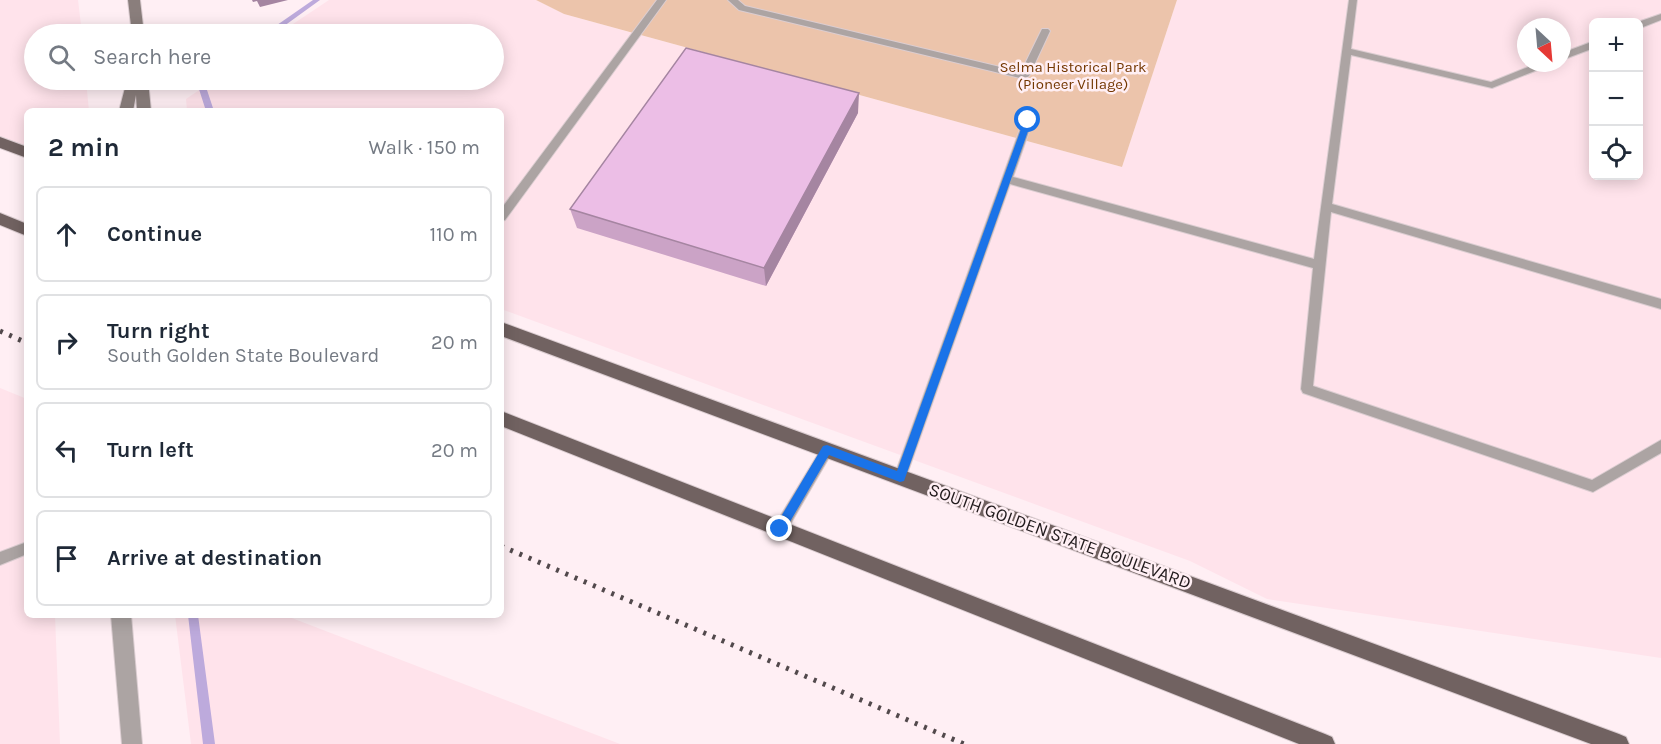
<!DOCTYPE html>
<html lang="en">
<head>
<meta charset="utf-8">
<style>
	:root { --surface:#fff; --page:#f2f2f3; --text:#1f2937; --muted:#747a83; --line:#e0e1e3 }
	body { margin:0; font-family:Karla,sans-serif; background:var(--page); color:var(--text) }
	.controls { position:absolute; right:18px; top:18px; display:grid; overflow:hidden; border-radius:9px; box-shadow:0 3px 15px #0003 }
	.controls button { width:54px; height:54px; display:grid; place-items:center; padding:0; border:0; border-bottom:2px solid var(--line); background:var(--surface); color:var(--text); font:30px sans-serif }
	.compass { position:absolute; left:1517px; top:18px; width:54px; height:54px; border-radius:50%; background:var(--surface); box-shadow:0 3px 15px #0003; rotate:154deg }
	.stop { position:absolute; width:18px; height:18px; margin:-14px; border:4px solid #1a73e8; border-radius:50%; background:#fff }
	.stop.end { background:#1a73e8; border-color:#fff; box-shadow:0 2px 6px #0008 }
	.list { margin:0; padding:0; list-style:none }
	h2 { display:flex; justify-content:space-between; align-items:center; height:78px; margin:0; padding:0 24px; font-size:26px }
	h2 small { font-size:20px; font-weight:400; color:var(--muted) }
	.list li { display:grid; grid-template-columns:39px 1fr auto; gap:18px; align-items:center; box-sizing:border-box; height:96px; margin:0 12px 12px; padding:0 12px; border:2px solid var(--line); border-radius:9px }
	.list b { display:block; font-size:22px; white-space:nowrap }
	.list p { margin:0; font-size:20px; white-space:nowrap; color:var(--muted) }
	.list em { font-size:20px; font-style:normal; color:var(--muted) }
	.icon { flex:none; width:33px; height:33px; fill:none; stroke:currentColor; stroke-width:2; stroke-linecap:round; stroke-linejoin:round }
	.map { position:relative; flex:none; width:1661px; height:744px; overflow:hidden }
	.search { position:absolute; background:var(--surface); box-shadow:0 3px 15px #0003; left:24px; top:24px; width:480px; height:66px; display:flex; align-items:center; gap:15px; box-sizing:border-box; padding:0 21px; border-radius:33px; color:var(--muted); font-size:22px }
	.panel { position:absolute; background:var(--surface); box-shadow:0 3px 15px #0003; left:24px; top:108px; width:480px; height:510px; border-radius:9px }
	.map>svg:first-child { display:block }
</style>
</head>
<body>
<div class="map">
<svg width="1661" height="744" viewBox="0 0 1661 744">
	<rect width="100%" height="100%" fill="#ffeff4"/>
	<path fill="#ffe3eb" fill-rule="evenodd" d="M0 0H78L82 34H34V80H86L89 111H27V147L0 139Z
		M329 0H536L564 14 1122 167 1177 0H1661V658L1267 599 1190 561 501 309V111H187L186 99 214 80H494V34H278ZM1594 22H1638V176H1594ZM1526 27H1562V63H1526Z
		M0 388 27 399V615H55L60 744H0Z
		M175 615H284L620 744H191Z"/>
	<path fill="#ecc4ab" d="M536 0H1177L1122 167 564 14Z"/>
	<g fill="none" stroke-linecap="round" stroke-linejoin="round">
		<path fill="#bdaadc" fill-rule="evenodd" d="M313 0H320L273 34H266L267 32Z
			M201 80H210L205 84 214 111H206L197 83Z
			M188 615H198L215 744H203Z"/>
		<defs>
			<path id="service" d="M657 0H666L505 220 501 221V209Z
				M728 0H738L745 6 1021 72 1042 29H1048L1050 31 1029 76 1024 79 739 10Z
				M1349 0H1357L1351 49 1491 82 1538 63H1552L1550 65 1492 88 1351 55 1332 204 1661 299V309L1331 212 1313 386 1592 480 1661 440V453L1593 492 1303 393 1301 389 1313 268 1010 184 906 477 905 481 900 483 895 481 894 477 1024 118 1028 117 1033 120 1013 177 1314 259Z
				M1661 14V20L1638 29V22Z
				M1594 41V48L1562 60V53Z
				M827 444 831 446 833 450 831 454 785 533 780 535 775 533 773 529 775 525 823 446Z
				M27 542V554L0 565V552Z"/>
			<path id="tertiary" d="M111 615H131L142 744H122Z"/>
			<path id="secondary" d="M128 0H140L144 34H132Z
				M127 80H148L151 111H137L136 95 133 111H119Z"/>
			<path id="primary" d="M0 137 27 147V158L0 148Z
				M0 213 27 224V236L0 225Z
				M501 322 1619 734 1626 737 1629 744H1591L501 336Z
				M501 411 1325 734 1332 737 1335 744H1299L501 426Z"/>
		</defs>
		<use href="#service" stroke="#dbcdd1" stroke-width="2"/>
		<use href="#tertiary" stroke="#dbcdd1" stroke-width="2"/>
		<use href="#secondary" stroke="#dbcdd1" stroke-width="2"/>
		<use href="#primary" stroke="#dbcdd1" stroke-width="2"/>
		<use href="#service" fill="#aca4a3" fill-rule="evenodd"/>
		<use href="#tertiary" fill="#aca4a3" fill-rule="evenodd"/>
		<use href="#secondary" fill="#8a7e7c" fill-rule="evenodd"/>
		<use href="#primary" fill="#716261" fill-rule="evenodd"/>
		<path stroke="#52494c" stroke-width="5" stroke-dasharray="3 7" stroke-linecap="butt" d="M0 331 27 343
			M501 546 964 744"/>
	</g>
	<path fill="#cba3c6" d="M858 113 766 286 577 228 570 209Z"/>
	<path fill="#a585a1" d="M252 0H288L260 7 257 1 253 2Z
		M859 93 858 113 766 286 764 268Z"/>
	<path fill="#ecbee6" stroke="#a585a1" stroke-width="1.5" d="M686 48 859 93 764 268 570 209Z"/>
	<path fill="#1a73e8" d="M1025 118 1032 120 904 481 900 482 829 455 784 532H776V525L823 446 827 445 897 471Z"/>
	<g text-anchor="middle" stroke-width="5" stroke-linejoin="round" paint-order="stroke">
		<g font-size="15" fill="#733700" stroke="#ffeff4">
			<text x="1073" y="72">Selma Historical Park<tspan x="1073" dy="17">(Pioneer Village)</tspan></text>
		</g>
		<g font-size="18" fill="#211a1c" stroke="#ffeff4">
			<text transform="translate(1060 536) rotate(20)" y="6">SOUTH GOLDEN STATE BOULEVARD</text>
		</g>
	</g>
</svg>
<div class="controls">
<button>+</button>
<button>−</button>
<button><svg class="icon" aria-label="locate" viewBox="0 0 24 24"><circle cx="12" cy="12" r="6"/><path d="M12 2v4M12 18v4M2 12h4M18 12h4"/></svg></button>
</div>
<svg class="compass" viewBox="-18 -18 36 36"><path d="M0-13l5 13h-10z" fill="#e53935"/><path d="M0 13l5-13h-10z" fill="#747a83"/></svg>
<div class="stop" style="left:1028px;top:120px"></div>
<div class="stop end" style="left:780px;top:529px"></div>
<div class="search"><svg class="icon" aria-label="search" viewBox="0 0 24 24"><circle cx="10" cy="10" r="6"/><path d="M15 15l6 6"/></svg>Search here</div>
<section class="panel">
<h2>2 min<small>Walk · 150 m</small></h2>
<ul class="list">
<li><svg class="icon" aria-label="ahead" viewBox="0 0 24 24"><path d="M12 20V5M6 11l6-6 6 6"/></svg><div><b>Continue</b></div><em>110 m</em></li>
<li><svg class="icon" aria-label="right" viewBox="0 0 24 24"><path d="M7 20v-9h11M14 6l5 5-5 5"/></svg><div><b>Turn right</b><p>South Golden State Boulevard</p></div><em>20 m</em></li>
<li><svg class="icon" aria-label="left" viewBox="0 0 24 24"><path d="M17 20v-9H6M10 6l-5 5 5 5"/></svg><div><b>Turn left</b></div><em>20 m</em></li>
<li><svg class="icon" aria-label="arrive" viewBox="0 0 24 24"><path d="M6 21V4h12l-3 4 3 4H6"/></svg><div><b>Arrive at destination</b></div></li>
</ul>
</section>
</div>
</body>
</html>
